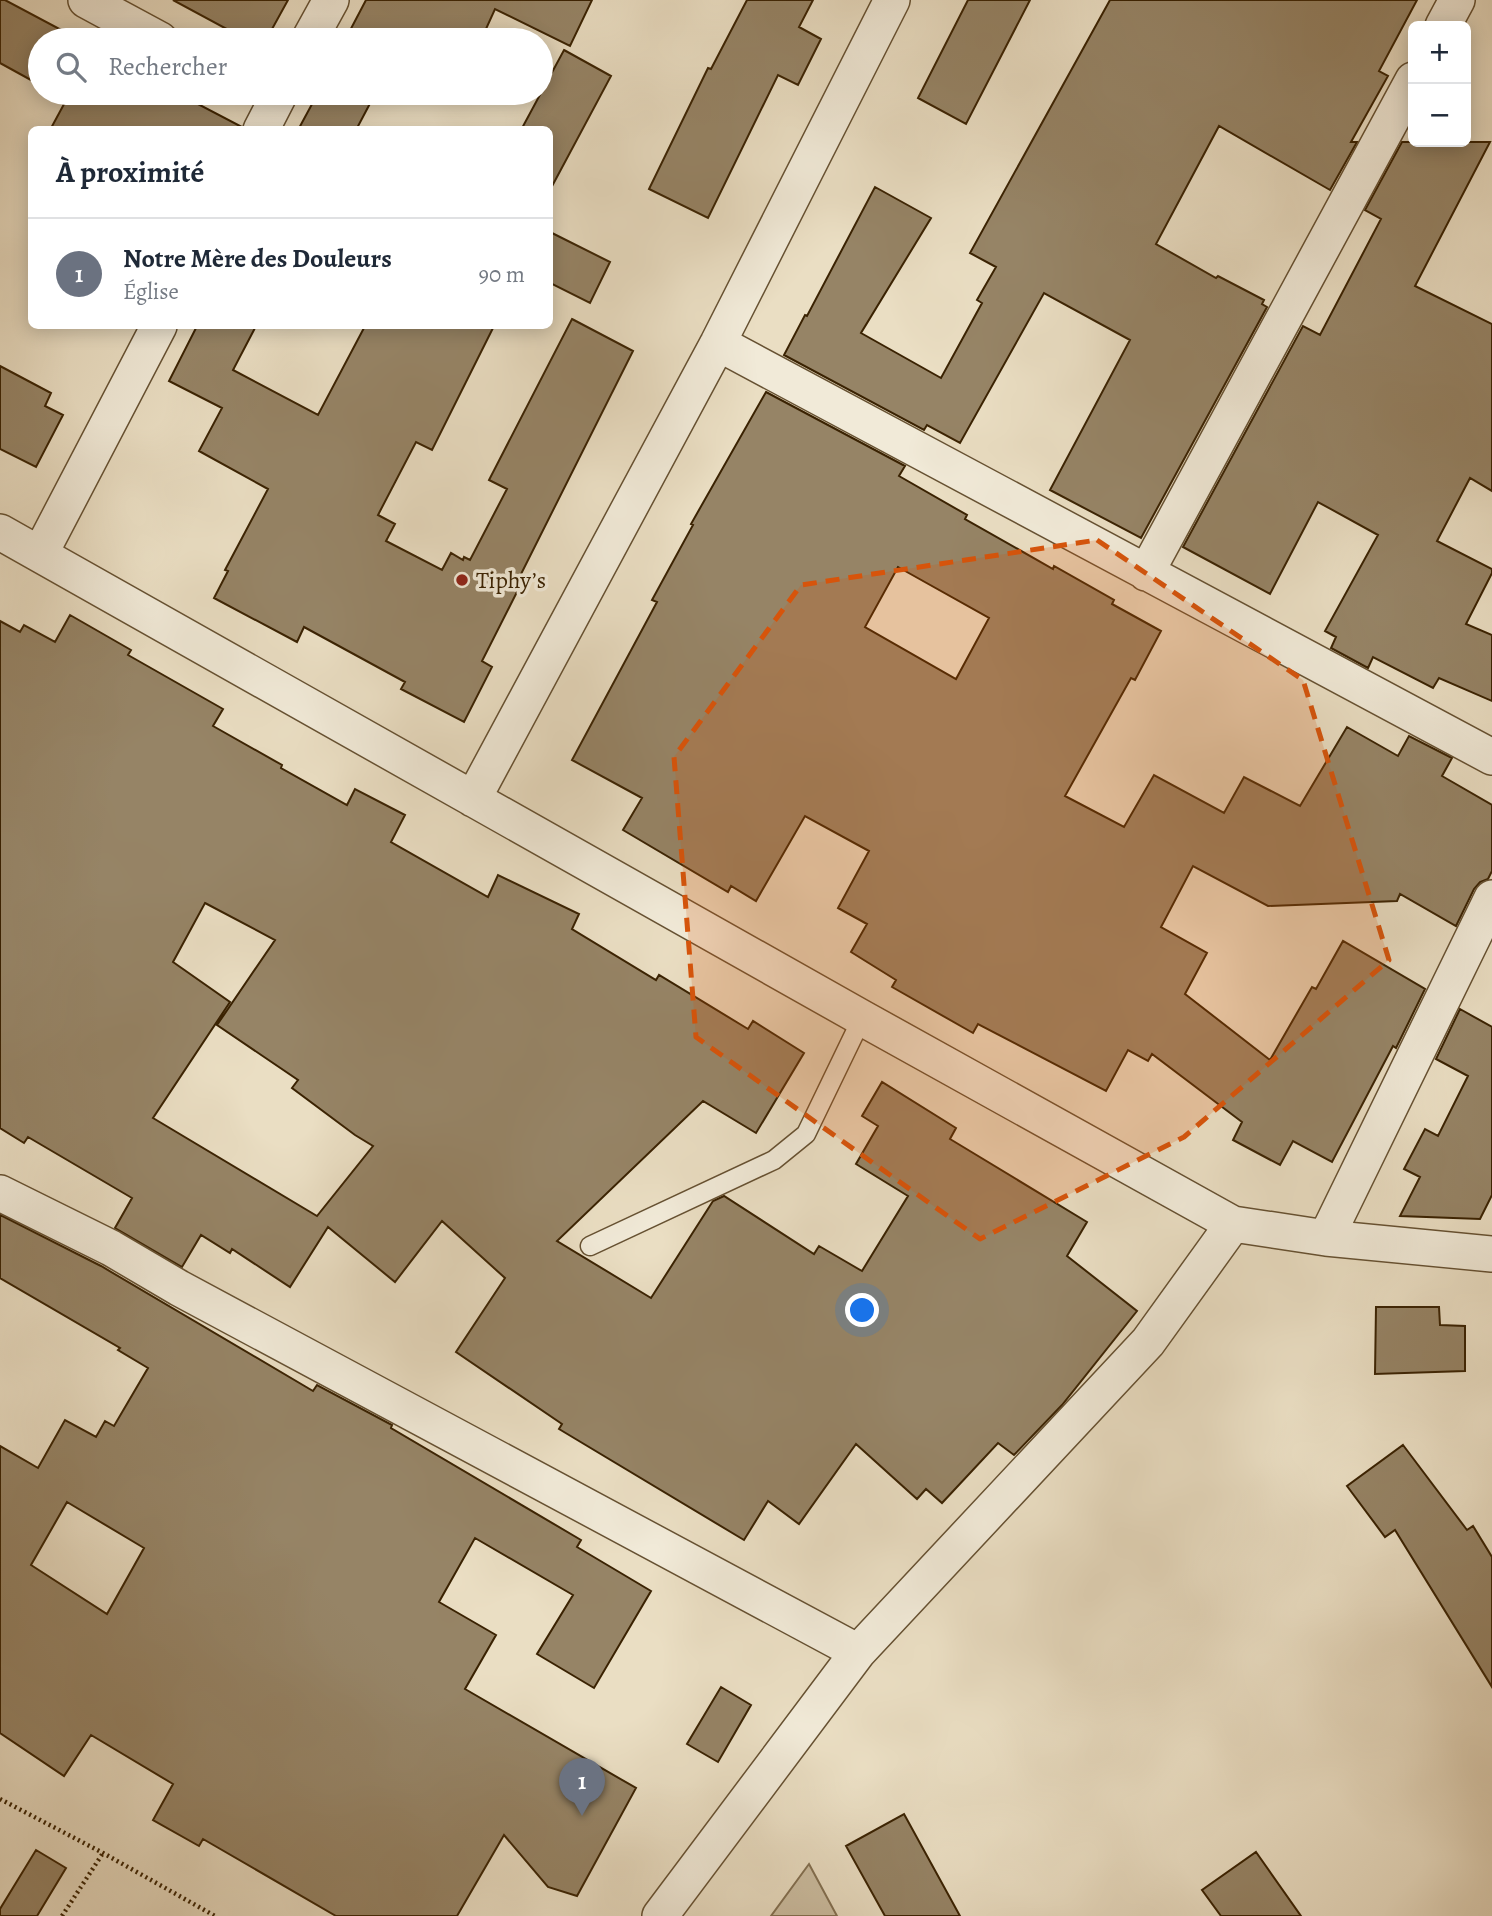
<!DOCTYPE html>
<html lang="fr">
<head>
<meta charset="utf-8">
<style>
	:root { --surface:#fff; --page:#f6f6f7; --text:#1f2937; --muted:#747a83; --line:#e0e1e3; --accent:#db2777 }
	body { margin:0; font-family:Alegreya,serif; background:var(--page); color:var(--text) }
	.controls { position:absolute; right:21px; top:21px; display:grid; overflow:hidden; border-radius:10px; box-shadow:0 4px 18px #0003 }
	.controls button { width:63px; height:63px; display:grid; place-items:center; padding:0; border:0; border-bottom:2px solid var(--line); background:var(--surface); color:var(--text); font:35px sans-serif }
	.you { position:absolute; left:863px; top:1311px; width:24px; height:24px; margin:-18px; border:5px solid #fff; border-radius:50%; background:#1a73e8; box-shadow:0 0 0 10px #1a73e833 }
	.badge { display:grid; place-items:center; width:46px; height:46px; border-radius:50%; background:var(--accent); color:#fff; font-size:23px; font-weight:700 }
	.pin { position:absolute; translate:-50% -58px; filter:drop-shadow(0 2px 4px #0008) }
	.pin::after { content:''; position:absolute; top:37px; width:24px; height:21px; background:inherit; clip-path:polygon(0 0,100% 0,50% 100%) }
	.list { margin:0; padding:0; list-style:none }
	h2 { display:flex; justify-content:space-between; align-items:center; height:91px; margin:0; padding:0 28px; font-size:30px }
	h2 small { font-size:23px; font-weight:400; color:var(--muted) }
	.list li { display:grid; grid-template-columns:46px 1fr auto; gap:21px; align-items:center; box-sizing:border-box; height:112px; padding:0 28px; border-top:2px solid var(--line) }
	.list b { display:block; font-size:26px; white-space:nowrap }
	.list p { margin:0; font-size:23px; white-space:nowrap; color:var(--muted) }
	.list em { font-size:23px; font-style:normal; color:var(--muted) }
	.icon { flex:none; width:38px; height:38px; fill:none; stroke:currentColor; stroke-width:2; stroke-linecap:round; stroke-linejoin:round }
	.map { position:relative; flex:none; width:1492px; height:1916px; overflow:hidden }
	.search { position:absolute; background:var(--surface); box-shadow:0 4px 18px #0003; left:28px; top:28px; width:525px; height:77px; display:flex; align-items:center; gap:18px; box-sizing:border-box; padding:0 24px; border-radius:38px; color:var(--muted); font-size:26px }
	.panel { position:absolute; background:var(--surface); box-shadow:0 4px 18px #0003; left:28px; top:126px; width:525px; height:203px; border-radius:10px }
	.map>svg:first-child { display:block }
</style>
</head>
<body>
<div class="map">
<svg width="1492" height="1916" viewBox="0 0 1492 1916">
	<rect width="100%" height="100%" fill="#eadec3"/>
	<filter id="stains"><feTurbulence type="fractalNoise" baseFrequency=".00286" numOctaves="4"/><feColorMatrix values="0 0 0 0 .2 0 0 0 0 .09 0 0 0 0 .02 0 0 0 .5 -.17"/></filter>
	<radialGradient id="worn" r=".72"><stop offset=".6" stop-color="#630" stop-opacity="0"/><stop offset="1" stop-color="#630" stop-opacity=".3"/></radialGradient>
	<path fill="#ccbea2" stroke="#837052" stroke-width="2" d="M809 1864 837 1916H771Z"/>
	<path fill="#968466" stroke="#3a2202" stroke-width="2" fill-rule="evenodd" d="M0 0H5L67 33 64 40H40V85L0 63Z
		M173 0H288L266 40H247Z
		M366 0H592L570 46 495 9 481 40H345Z
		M747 0H813L799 27 821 39 798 85 778 75 708 218 649 189 708 68 711 69Z
		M968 0H1030L966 124 918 98Z
		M1110 0H1417L1379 71 1388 76 1351 142H1357L1330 190 1219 126 1156 244 1216 278 1218 276 1264 300 1262 304 1267 307 1141 538 1050 490 1130 340 1044 293 960 443 927 425 924 430 784 355 805 315 807 316 875 187 931 218 861 333 941 378 982 303 977 300 996 267 970 253Z
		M564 50 611 76 550 190V130H521Z
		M70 93H177L242 127 241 130H50Z
		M318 93H372L375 94 356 130H298Z
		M1402 142H1490L1415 286 1492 324V491L1470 478 1437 541 1492 569V573L1466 624 1492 635V701L1439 678 1433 688 1373 657 1368 668 1331 648 1336 637 1325 631 1378 535 1318 502 1270 594 1183 547 1303 326 1320 335 1381 219 1365 210Z
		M550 232 610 262 590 303 550 283Z
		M572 319 633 351 516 584 520 586 482 661 492 667 464 722 401 689 405 682 304 627 297 642 214 598 228 571 225 570 268 489 199 451 222 408 169 381 197 326H256L233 370 318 415 365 326H494L432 450 416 442 378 515 395 524 386 541 442 570 451 553 463 560 464 557 470 560 507 489 489 480Z
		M0 366 51 393 45 406 63 415 36 467 0 449Z
		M766 392 905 466 899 476 967 515 965 519 1053 569 1054 566 1114 600 1112 604 1161 631 1135 680 1131 678 1065 796 1124 827 1154 775 1224 813 1244 777 1300 806 1347 727 1398 756 1409 736 1452 758 1442 776 1492 805V871L1488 879 1480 882 1474 889 1456 926 1400 894 1397 901 1268 906 1193 866 1161 927 1207 953 1185 994 1270 1060 1312 987 1316 989 1343 941 1425 989 1396 1048 1393 1046 1332 1162 1293 1141 1280 1165 1233 1140 1242 1122 1152 1054 1148 1061 1128 1050 1106 1091 978 1024 973 1033 892 987 896 980 851 952 867 924 838 908 869 851 805 816 756 901 731 886 728 892 623 830 642 798 572 760 657 602 652 600 693 525 691 524ZM898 567 989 618 956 679 865 627Z
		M70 615 131 650 128 655 223 709 213 726 282 765 281 768 347 805 355 789 405 815 391 842 488 897 498 875 579 914 572 929 656 980 659 975 748 1029 753 1021 804 1053 756 1133 703 1101 557 1241 651 1298 713 1201 724 1196 814 1254 819 1246 862 1271 908 1196 856 1164 878 1126 862 1116 882 1082 956 1128 950 1139 1087 1222 1067 1256 1137 1311 1062 1405 1014 1455 998 1443 942 1503 926 1489 917 1499 856 1444 799 1524 768 1501 744 1540 559 1429 562 1424 456 1352 505 1278 442 1221 395 1282 328 1227 290 1287 232 1249 230 1253 201 1235 182 1267 115 1228 132 1198 28 1137 24 1143 0 1128V621L20 632 24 625 55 642ZM205 903 275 940 217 1025 298 1080 292 1088 355 1135 373 1146 317 1216 153 1118 230 1002 173 962Z
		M1460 1009 1492 1027V1195L1480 1219 1400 1216 1420 1177 1404 1169 1425 1129 1438 1136 1468 1076 1436 1059Z
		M0 1215 101 1266 313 1391 317 1385 392 1425 391 1428 581 1540 577 1547 651 1591 594 1688 537 1654 573 1595 475 1538 439 1602 496 1635 465 1689 636 1788 577 1896 548 1887 504 1835 457 1916H336L203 1839 199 1846 153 1820 173 1784 91 1735 64 1776 0 1733V1446L38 1468 65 1420 96 1437 105 1421 114 1426 148 1368 118 1350 120 1348 0 1278ZM67 1502 144 1548 107 1614 31 1565Z
		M1376 1307H1439L1440 1325 1465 1326V1371L1375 1374Z
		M1403 1445 1467 1530 1473 1526 1492 1557V1687L1395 1530 1385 1537 1347 1486Z
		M721 1687 751 1705 718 1762 687 1744Z
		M904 1814 960 1916H885L846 1846Z
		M36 1850 66 1868 37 1916H0V1909Z
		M1256 1852 1301 1916H1221L1202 1890Z"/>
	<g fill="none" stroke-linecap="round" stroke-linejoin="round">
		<defs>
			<path id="service" d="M590 1246 774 1160 806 1134 862 1018"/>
			<path id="minor" d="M86 0 160 40
				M1443 26 1457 0
				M309 40 331 0
				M261 130 280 93
				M718 343 1492 757
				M0 532 862 1018 1233 1224 1326 1238 1492 1254
				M40 554 159 326
				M1146 573 1413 80
				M473 799 718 343 892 0
				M0 1193 111 1248 179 1288 858 1652
				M1326 1238 1492 898
				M660 1916 858 1652 1148 1342 1233 1224"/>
		</defs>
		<use href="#service" stroke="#665132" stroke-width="21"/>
		<use href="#minor" stroke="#665132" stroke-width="38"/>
		<path stroke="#3a2202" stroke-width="4.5" stroke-dasharray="2 3.5" stroke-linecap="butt" d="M0 1799 103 1853 215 1916
			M62 1916 103 1853"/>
		<use href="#service" stroke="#f1ead8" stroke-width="18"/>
		<use href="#minor" stroke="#f1ead8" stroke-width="35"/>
	</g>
	<path fill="#d7540b" fill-opacity="0.2" stroke="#d7540b" stroke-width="5" stroke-dasharray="14 9" stroke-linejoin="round" d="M1097 540 1303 680 1389 960 1184 1137 980 1239 696 1037 674 757 801 585Z"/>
	<circle fill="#8f2418" stroke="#f1ead8" stroke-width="2.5" cx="462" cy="580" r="7"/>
	<g text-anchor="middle" stroke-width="7" stroke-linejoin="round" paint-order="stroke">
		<g font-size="24" fill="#3a2202" stroke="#f1ead8" text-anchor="start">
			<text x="476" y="588">Tiphy’s</text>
		</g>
	</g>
	<rect width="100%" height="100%" filter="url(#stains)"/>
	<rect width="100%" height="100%" fill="url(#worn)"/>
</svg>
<div class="controls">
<button>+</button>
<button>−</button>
</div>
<div class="you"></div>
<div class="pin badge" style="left:582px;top:1816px;background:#6b7280">1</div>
<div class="search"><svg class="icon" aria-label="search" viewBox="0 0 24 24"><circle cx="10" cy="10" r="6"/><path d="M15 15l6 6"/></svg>Rechercher</div>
<section class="panel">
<h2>À proximité<small></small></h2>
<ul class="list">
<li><span class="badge" style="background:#6b7280">1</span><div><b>Notre Mère des Douleurs</b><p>Église</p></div><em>90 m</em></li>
</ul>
</section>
</div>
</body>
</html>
